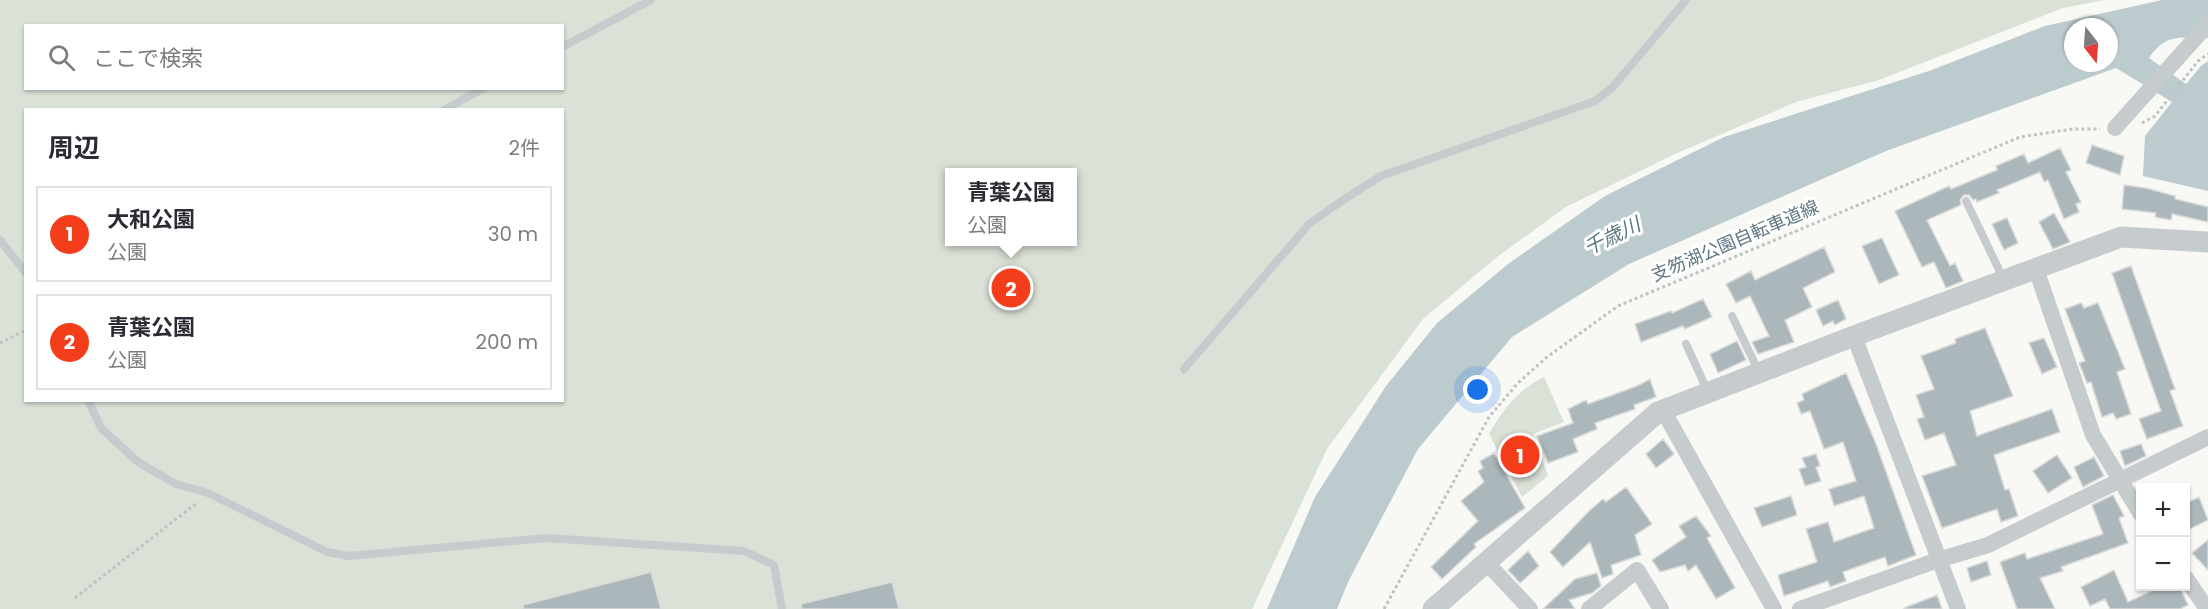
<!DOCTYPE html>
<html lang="ja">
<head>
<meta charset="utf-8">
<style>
	:root { --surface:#fff; --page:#f2f2f3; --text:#2b2b33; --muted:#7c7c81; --line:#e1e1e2; --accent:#f43d1a }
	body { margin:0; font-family:Poppins,"Noto Sans JP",sans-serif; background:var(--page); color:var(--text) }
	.controls { position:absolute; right:18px; bottom:18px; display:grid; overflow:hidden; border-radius:0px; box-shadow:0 2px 4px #0004 }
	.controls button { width:54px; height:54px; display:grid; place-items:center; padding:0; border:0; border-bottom:2px solid var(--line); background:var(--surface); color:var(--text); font:30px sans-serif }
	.compass { position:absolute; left:2064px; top:18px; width:54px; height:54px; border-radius:50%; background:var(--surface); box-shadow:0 2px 4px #0004; rotate:163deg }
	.you { position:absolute; left:1478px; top:390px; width:21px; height:21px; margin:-15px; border:4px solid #fff; border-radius:50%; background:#1a73e8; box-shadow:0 0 0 9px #1a73e833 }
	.badge { display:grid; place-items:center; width:39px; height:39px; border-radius:50%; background:var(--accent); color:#fff; font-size:20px; font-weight:700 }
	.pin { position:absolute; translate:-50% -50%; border:3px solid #fff; box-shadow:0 2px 6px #0006 }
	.popup { position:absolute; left:945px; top:168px; width:132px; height:78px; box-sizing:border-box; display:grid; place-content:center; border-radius:0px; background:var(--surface); filter:drop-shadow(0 2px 4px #0005); font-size:20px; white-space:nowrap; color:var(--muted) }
	.popup b { font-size:22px; color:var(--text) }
	.popup::after { content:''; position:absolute; left:50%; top:100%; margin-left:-12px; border:12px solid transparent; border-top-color:var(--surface) }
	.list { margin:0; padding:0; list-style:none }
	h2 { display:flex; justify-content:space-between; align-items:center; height:78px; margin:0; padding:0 24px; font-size:26px }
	h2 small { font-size:20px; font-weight:400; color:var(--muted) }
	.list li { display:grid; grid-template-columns:39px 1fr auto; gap:18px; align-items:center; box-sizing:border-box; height:96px; margin:0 12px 12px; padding:0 12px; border:2px solid var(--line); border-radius:0px }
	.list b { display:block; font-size:22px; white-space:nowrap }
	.list p { margin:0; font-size:20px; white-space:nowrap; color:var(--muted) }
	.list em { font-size:20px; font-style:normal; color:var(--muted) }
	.icon { flex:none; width:33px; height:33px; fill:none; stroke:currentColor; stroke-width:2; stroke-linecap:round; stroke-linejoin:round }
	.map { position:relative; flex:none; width:2208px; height:609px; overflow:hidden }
	.search { position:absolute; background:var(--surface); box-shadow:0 2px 4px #0004; left:24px; top:24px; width:540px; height:66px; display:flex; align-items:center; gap:15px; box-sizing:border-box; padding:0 21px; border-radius:0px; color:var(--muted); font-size:22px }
	.panel { position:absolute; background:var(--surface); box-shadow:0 2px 4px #0004; left:24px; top:108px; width:540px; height:294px; border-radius:0px }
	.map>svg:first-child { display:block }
</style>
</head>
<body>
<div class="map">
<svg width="2208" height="609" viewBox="0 0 2208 609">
	<rect width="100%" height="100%" fill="#f8f8f5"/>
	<path fill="#dae1d6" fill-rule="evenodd" d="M0 0H2105L2063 8 1879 80 1796 102 1675 154 1566 207 1497 257 1423 319 1327 449 1252 609H0ZM26 26H562V88H26ZM26 110H562V400H26ZM950 172H1072V242H950Z
		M1544 377 1564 422 1533 434 1548 476 1522 497 1489 434C1503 409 1518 390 1544 377Z"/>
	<path fill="#bccbce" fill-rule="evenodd" d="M2162 0H2208V38C2180 38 2166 33 2149 58L2186 84 2201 66 2208 61V191L2143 176 2145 136 2172 102 2116 68 1886 151 1629 264 1512 337 1418 449 1349 580 1337 609H1267L1315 497 1386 386 1437 323 1508 264 1605 196 1724 137 1929 71 2045 26ZM2073 27H2109V63H2073Z"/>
	<path fill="#abb7bb" stroke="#dadad8" stroke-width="1.5" d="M2092 145 2124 156 2120 175 2086 163Z
		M2060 148 2071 170 2066 172 2081 202 2076 204 2079 212 2064 219 2048 180 2044 182 2040 172 1997 190 1999 193 1977 202 1976 199 1973 200 1969 195H1964L1960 200 1961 205 1927 220 1950 266 1955 263 1963 281 1946 288 1934 262 1922 267 1895 211 1949 186 1951 189 1997 170 1996 166 2024 154 2028 163Z
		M2124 185 2146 188 2175 196V199L2208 207V222L2172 214 2171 220 2155 217 2156 213 2122 209Z
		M2054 213 2070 242 2053 249 2039 222Z
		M2007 218 2018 243 2004 250 1992 224Z
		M1882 238 1899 275 1879 284 1862 246Z
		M1824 247 1835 272 1803 288 1812 307 1785 320 1794 342 1758 354 1752 342 1769 336 1750 296 1736 303 1726 284 1751 271 1755 280Z
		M2131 266 2175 389 2170 391 2183 426 2147 439 2139 419 2161 411 2112 273Z
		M1703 299 1712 317 1685 329 1683 326 1641 342 1635 324 1671 311 1672 313Z
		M1838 300 1846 319 1835 325 1833 321 1823 326 1816 310Z
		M2081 303 2084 308 2098 303 2125 369 2117 372 2131 414 2116 419 2113 413 2102 417 2091 382 2087 383 2079 363 2085 361 2065 309Z
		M1985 328 2013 396 1970 411 1977 436 2052 409 2060 432 1994 455 2005 490 2009 489 2018 516 2001 522 1997 509 1942 528 1922 476 1956 465 1944 433 1925 440 1917 419 1924 417 1916 395 1934 389 1921 356 1956 343 1955 339Z
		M2044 338 2057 367 2042 374 2029 343Z
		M1737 341 1746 360 1718 373 1710 354Z
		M1846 373 1876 444 1916 555 1888 566 1885 557 1843 572 1846 581 1830 587 1828 581 1784 596 1778 575 1817 562 1806 529 1828 522 1834 542 1874 528 1864 496 1834 506 1829 489 1856 481 1843 442 1824 449 1810 411 1801 414 1797 403 1804 400 1802 394Z
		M1650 379 1656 397 1634 405 1635 409 1595 423 1597 429 1573 439 1578 452 1548 463 1537 436 1573 423 1568 409 1586 400 1588 404 1637 386Z
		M1663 439 1674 454 1656 468 1646 454Z
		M2141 444 2146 456 2125 466 2120 451Z
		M1494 453 1525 508 1474 544 1476 547 1442 579 1431 567 1478 521 1461 501 1484 482 1478 471 1483 468 1480 461Z
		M1816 454 1820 466 1816 467 1821 481 1805 486 1799 469 1806 467 1802 458Z
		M2057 455 2072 478 2048 493 2033 471Z
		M2094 457 2104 476 2083 487 2074 467Z
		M1626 487 1652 524 1635 535 1641 555 1611 565 1613 574 1602 578 1590 542 1563 567 1550 552 1589 511 1603 499 1606 502Z
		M2113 495 2124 516 2119 518 2128 543 2061 567 2063 571 2040 578 2055 609H2017L2000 562 2025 553 2027 559 2103 534 2092 505Z
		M1791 496 1797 515 1762 527 1754 508Z
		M2199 497 2208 520 2186 531V503Z
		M1696 516 1711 536 1707 538 1735 588 1716 599 1696 565 1688 571 1685 565 1660 572 1652 560 1686 537 1679 526Z
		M2208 540V570L2192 553Z
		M1528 551 1539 566 1520 583 1508 570Z
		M1987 561 1991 575 1971 582 1967 568Z
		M2114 570 2128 602 2162 586H2179L2188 605 2180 609H2110L2105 599 2090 606 2081 587Z
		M651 572 661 609H523V605Z
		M1597 573 1601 586 1592 593 1569 600 1575 609H1543L1575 579Z
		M892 582 899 609H802L801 604Z
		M1937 595 1942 609H1904V608Z"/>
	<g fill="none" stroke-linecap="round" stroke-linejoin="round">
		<path stroke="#bfc3c4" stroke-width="3" stroke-dasharray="3 3" stroke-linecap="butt" d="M2142 123 2155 116 2198 61 2208 54
			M0 343 26 330
			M75 598 198 502
			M1384 609 1489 417 1517 384 1547 357 1618 306 2020 137 2073 129H2100"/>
		<path stroke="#c6cbce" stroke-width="8" d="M562 47 651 0
			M444 110 484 88
			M1966 201 2004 280
			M0 240 26 273
			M1732 316 1759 372
			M1686 344 1708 392
			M1184 369 1310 223 1346 198 1381 176 1595 101 1612 88 1686 0
			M88 400 101 428 138 462 176 484 208 493 327 552 349 556 546 538 744 551 774 565 782 609"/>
		<path stroke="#c6cbce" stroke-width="16" d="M2115 128 2208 24
			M2036 269 2093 435 2140 513
			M1854 336 1958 609
			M1663 410 1774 609
			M1485 561 1530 609
			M2186 578 2207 609
			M1589 609 1637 570 1661 609
			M1800 609 1938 560 1988 545 2208 437"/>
		<path stroke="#c6cbce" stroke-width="21" d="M1433 609 1658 412 1854 336 2121 237 2208 242"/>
	</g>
	<g text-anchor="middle" stroke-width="6" stroke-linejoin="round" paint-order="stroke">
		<g font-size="18" fill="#607783" stroke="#fff">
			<text transform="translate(1735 241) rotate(-23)" y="6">支笏湖公園自転車道線</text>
		</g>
		<g font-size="20" font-style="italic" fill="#5b777e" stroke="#fff">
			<text transform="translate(1612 236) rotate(-26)" y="7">千歳川</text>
		</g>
	</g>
</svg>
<div class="controls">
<button>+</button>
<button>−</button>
</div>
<svg class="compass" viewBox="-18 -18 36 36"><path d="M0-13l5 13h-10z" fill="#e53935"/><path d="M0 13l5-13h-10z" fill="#7c7c81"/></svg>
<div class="you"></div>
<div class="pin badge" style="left:1520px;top:455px">1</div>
<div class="pin badge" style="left:1011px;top:288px">2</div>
<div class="popup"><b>青葉公園</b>公園</div>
<div class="search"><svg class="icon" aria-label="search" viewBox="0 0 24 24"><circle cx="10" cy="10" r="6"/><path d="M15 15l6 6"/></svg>ここで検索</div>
<section class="panel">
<h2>周辺<small>2件</small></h2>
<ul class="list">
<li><span class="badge">1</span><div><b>大和公園</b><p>公園</p></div><em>30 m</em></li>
<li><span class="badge">2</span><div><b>青葉公園</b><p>公園</p></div><em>200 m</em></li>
</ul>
</section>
</div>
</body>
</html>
